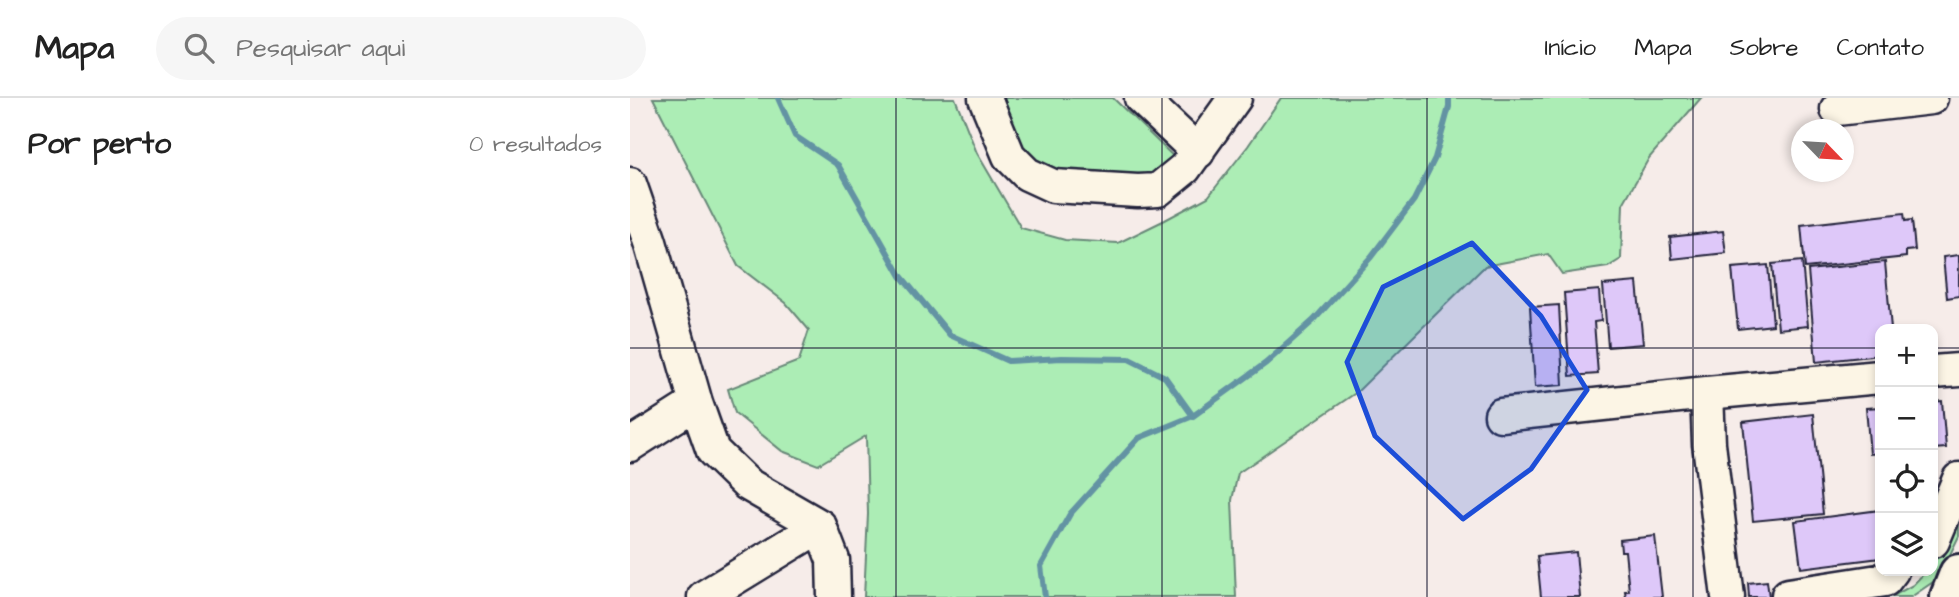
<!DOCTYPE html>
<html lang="pt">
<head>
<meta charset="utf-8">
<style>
	:root { --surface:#fff; --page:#f6f6f6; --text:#222; --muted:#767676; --line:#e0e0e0 }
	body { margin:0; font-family:"Architects Daughter",sans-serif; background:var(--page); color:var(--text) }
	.controls { position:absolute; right:21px; bottom:21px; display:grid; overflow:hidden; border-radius:14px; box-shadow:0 4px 10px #0003 }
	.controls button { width:63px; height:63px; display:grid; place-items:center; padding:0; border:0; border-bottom:2px solid var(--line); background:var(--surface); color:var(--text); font:35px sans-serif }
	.compass { position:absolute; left:1161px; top:21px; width:63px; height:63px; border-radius:50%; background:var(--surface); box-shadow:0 4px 10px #0003; rotate:115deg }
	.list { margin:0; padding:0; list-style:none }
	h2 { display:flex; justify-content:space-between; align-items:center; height:91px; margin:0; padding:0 28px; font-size:30px }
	h2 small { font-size:23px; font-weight:400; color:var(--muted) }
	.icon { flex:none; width:38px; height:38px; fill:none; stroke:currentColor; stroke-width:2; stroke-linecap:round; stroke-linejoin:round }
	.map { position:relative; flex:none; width:1329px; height:499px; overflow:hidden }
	header { display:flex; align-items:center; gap:42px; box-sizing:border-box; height:98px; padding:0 35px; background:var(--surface); border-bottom:2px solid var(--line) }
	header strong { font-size:33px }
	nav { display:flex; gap:38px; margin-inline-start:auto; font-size:24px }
	.search { width:490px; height:63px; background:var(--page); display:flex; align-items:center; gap:18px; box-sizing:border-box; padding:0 24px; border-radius:38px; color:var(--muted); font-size:26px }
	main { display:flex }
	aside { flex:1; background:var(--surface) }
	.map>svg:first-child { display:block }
</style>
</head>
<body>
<header>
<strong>Mapa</strong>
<div class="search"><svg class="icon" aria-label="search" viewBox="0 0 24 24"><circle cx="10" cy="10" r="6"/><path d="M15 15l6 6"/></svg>Pesquisar aqui</div>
<nav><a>Início</a><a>Mapa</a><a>Sobre</a><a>Contato</a></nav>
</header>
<main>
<aside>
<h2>Por perto<small>0 resultados</small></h2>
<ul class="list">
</ul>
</aside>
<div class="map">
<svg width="1329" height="499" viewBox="0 0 1329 499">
	<rect width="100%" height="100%" fill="#f6ece9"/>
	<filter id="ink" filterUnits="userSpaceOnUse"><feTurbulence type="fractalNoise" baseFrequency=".0143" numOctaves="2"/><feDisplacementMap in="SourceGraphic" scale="14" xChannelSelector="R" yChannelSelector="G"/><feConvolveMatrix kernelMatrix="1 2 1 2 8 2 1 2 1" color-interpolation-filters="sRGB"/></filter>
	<g filter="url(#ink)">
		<path fill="#acedb5" stroke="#678878" stroke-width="2" d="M23 0H325L347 55 391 130 435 142 488 145 535 122 578 99 618 48 651 0H1071L1019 60 993 106 991 161 978 169 932 176 918 156 855 168 727 294 608 375 602 402 606 499H234L238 416 236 338 188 367 152 353 105 315 98 291 169 263 179 232 156 205 108 168Z
			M367 0H483L548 63 523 82 420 73 397 59Z
			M1329 395V438L1311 475 1303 484 1281 499H1261L1283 487 1296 473H1303V460Z"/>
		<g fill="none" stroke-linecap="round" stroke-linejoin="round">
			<path stroke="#6393a3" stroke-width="6" d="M148 0 165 38 208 67 271 178 320 237 378 263 432 260 499 261 535 279 563 318
				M415 499 411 468 440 416 509 340 563 318 636 265 684 222 741 159 784 102 805 60 819 9V0"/>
		</g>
		<path fill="#dec8f9" stroke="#22223b" stroke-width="2" d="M1274 115 1275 123 1282 122 1285 152 1276 153V159L1175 170 1171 127Z
			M1093 133 1096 155 1042 161 1040 139Z
			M1329 157V198L1317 200 1313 159Z
			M1172 163 1178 228 1148 231 1142 166Z
			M1255 164 1261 231H1250V257L1186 264 1178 172Z
			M1138 167 1143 227 1108 231 1102 170Z
			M1007 184 1013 246 978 249 973 187Z
			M969 192 971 223 964 224 968 276 940 278 934 195Z
			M929 207 933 287 905 289 900 209Z
			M1312 303 1316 350 1303 351V304Z
			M1250 309V355L1240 356 1236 310Z
			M1183 316 1193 416 1123 423 1113 324Z
			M1250 412V460L1171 470 1165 423Z
			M1025 438 1032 499H996L995 493H999L995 453H991L990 442Z
			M946 454 950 499H911L907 458Z
			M1137 483 1139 499H1119L1118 485Z"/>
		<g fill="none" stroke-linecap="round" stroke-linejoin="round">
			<defs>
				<path id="minor" d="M355 0 379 58 397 76 423 88 508 93 528 92 555 70 605 0
					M511 0 568 54
					M1207 11 1301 0
					M0 86 20 144 66 305 83 353 117 386 190 428 203 462 204 499
					M1303 274 1329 272
					M871 317 1077 295
					M0 347 66 305
					M1303 443 1329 381
					M1158 497 1255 482 1262 473
					M74 499 190 428
					M1098 499 1079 346 1077 295 1250 279"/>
				<path id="highway" d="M1320 499 1329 476"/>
			</defs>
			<use href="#minor" stroke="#22223b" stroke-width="37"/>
			<use href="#highway" stroke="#22223b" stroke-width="44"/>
			<use href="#minor" stroke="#fcf5e5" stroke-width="32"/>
			<use href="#highway" stroke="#fcf5e5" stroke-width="38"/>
		</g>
	</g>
	<path fill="#1d4ed8" fill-opacity="0.2" stroke="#1d4ed8" stroke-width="5" stroke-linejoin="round" d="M842 145 911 218 957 292 901 371 833 421 745 338 717 264 753 189Z"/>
	<path fill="none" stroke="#22223b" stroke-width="2" stroke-opacity="0.55" d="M266 0V499M532 0V499M797 0V499M1063 0V499M0 250H1250M1303 250H1329"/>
</svg>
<div class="controls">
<button>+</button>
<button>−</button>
<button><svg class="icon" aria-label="locate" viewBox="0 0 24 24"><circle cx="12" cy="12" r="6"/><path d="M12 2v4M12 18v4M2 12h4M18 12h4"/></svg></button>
<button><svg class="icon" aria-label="layers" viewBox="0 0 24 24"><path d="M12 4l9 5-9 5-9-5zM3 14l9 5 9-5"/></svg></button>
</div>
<svg class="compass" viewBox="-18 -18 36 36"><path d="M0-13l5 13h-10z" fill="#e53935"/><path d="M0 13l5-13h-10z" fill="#767676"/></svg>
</div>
</main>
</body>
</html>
